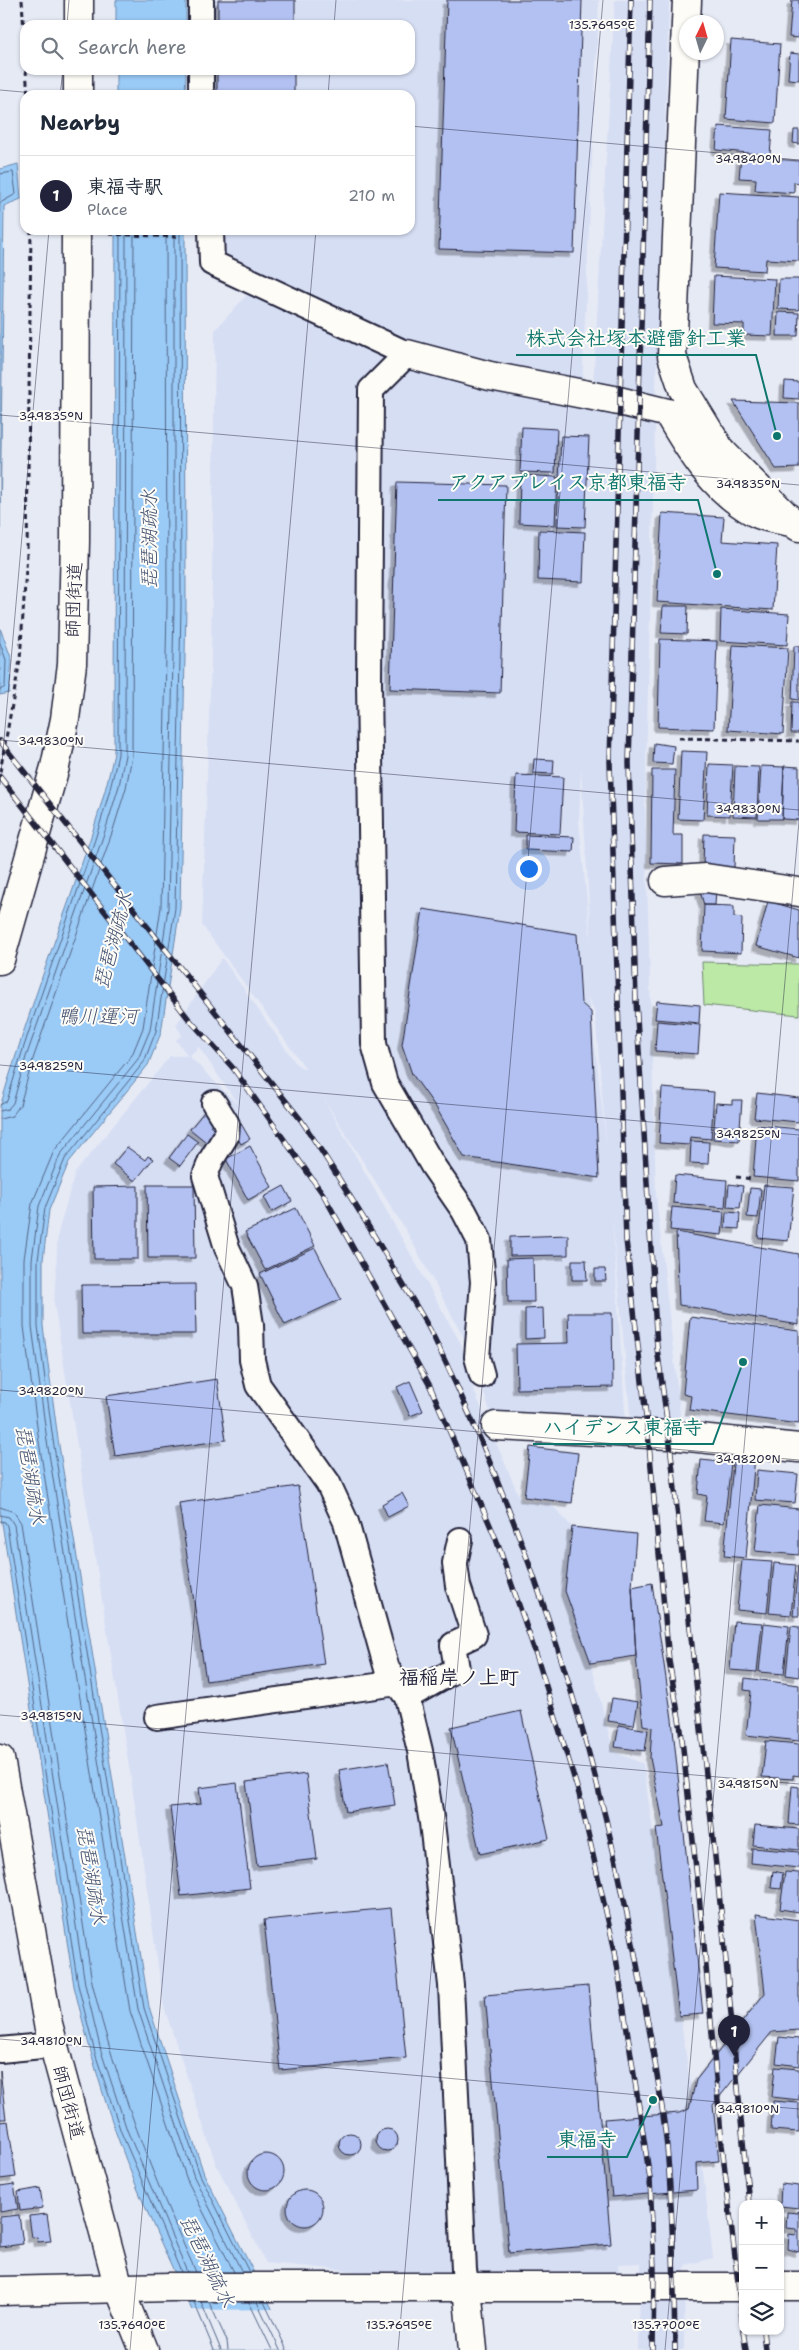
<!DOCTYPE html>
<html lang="en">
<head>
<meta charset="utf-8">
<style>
	:root { --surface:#fff; --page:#f6f6f7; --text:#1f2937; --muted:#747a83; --line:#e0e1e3; --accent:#22223b }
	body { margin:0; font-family:"Shantell Sans","Klee One",sans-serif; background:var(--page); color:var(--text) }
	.controls { position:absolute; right:15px; bottom:15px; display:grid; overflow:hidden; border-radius:10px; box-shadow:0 1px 4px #0004 }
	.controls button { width:45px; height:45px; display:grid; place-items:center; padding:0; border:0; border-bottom:1px solid var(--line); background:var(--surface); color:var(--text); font:25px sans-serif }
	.compass { position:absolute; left:679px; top:15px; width:45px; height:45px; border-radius:50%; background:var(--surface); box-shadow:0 1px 4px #0004; rotate:5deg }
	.you { position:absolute; left:528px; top:868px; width:18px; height:18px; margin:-12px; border:4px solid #fff; border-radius:50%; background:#1a73e8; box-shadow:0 0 0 8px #1a73e833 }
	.badge { display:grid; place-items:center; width:32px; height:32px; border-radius:50%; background:var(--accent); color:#fff; font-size:16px; font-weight:700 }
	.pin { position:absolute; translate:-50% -41px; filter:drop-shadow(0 1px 2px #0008) }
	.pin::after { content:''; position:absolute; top:26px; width:18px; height:15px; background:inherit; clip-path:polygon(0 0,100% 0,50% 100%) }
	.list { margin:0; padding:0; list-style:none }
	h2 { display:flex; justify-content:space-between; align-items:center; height:65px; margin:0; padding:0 20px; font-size:21px }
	h2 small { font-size:16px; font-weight:400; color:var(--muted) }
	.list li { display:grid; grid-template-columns:32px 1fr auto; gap:15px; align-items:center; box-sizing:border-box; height:80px; padding:0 20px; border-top:1px solid var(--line) }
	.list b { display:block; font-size:19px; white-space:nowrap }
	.list p { margin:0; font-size:16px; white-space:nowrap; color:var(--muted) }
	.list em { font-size:16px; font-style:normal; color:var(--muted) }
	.icon { flex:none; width:28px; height:28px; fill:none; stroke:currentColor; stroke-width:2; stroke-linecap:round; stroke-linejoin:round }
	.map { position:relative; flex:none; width:799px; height:2350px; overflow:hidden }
	.search { position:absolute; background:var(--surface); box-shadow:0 1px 4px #0004; left:20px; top:20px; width:395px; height:55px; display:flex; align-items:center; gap:12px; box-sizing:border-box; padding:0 18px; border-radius:15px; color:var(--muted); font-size:19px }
	.panel { position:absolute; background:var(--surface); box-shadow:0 1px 4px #0004; left:20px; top:90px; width:395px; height:145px; border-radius:15px }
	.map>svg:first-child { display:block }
</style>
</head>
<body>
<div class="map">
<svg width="799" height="2350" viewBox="0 0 799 2350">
	<defs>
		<filter id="shadow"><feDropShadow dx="-4.5" dy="4.5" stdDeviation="0" flood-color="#0004"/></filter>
	</defs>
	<rect width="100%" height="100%" fill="#e6eaf5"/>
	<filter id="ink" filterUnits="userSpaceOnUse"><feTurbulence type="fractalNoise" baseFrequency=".02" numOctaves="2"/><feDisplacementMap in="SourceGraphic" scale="10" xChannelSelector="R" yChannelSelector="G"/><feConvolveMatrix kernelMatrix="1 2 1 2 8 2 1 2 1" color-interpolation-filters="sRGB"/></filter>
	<g filter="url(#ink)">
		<path fill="#d6def4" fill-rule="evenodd" d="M210 0H599L582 387 511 365 413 345 220 254 219 230H410V95H212L211 70H410V25H210Z
			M615 0H669L656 387 645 805 656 1196 682 1432 631 1423 612 1215 626 1427 490 1411 469 1347 408 1234 321 1094 461 1344 474 1391 521 1501 550 1503 572 1527 565 1591 591 1663 613 1751 643 1764 702 2163 713 2258 685 2265 684 2350H638L641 2263 618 2264 619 2277 447 2279 266 2263 216 2164 164 2007 132 1785 54 1303 58 1233 75 1173 170 1056H188L176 1040 182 1035 176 1025 222 958 297 1065 306 1069 202 925 211 660 215 330 246 296 258 297 592 406ZM581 768 591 939V944L579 822ZM587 996 595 1013 607 1150 591 1012ZM199 1047 237 1103V1104L189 1056Z"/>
		<path fill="#bce9a6" stroke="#6f8670" d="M702 962 799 964V1015L704 1005Z"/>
		<path fill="#9acaf6" stroke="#6a87ab" d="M116 0H186V25H116Z
			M116 70H186L185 95H116Z
			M18 164 21 199 4 206 0 536V169Z
			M115 230H185L186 606 180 908 161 1033 148 1065 69 1162 49 1210 43 1260V1326L58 1439 149 2007 204 2174 293 2350H210C178 2278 142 2207 116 2133 99 2084 86 2036 74 1986L0 1510V1107C21 1036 46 965 71 895 87 848 104 802 114 753Z
			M0 628 12 660 9 693 0 695Z"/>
		<path fill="#e6eaf5" d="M276 2309 295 2350H207L190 2310Z"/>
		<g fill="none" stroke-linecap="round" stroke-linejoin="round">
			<path stroke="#526586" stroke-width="1" d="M0 174 13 172 16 194 0 203
				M166 230 167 606 161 907 143 1028 132 1055 54 1151 32 1204 24 1259V1326L39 1442 130 2011 187 2180 234 2272
				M174 230V606L168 908 150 1030 138 1059 60 1155 39 1206 32 1260V1326L47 1441 138 2009 194 2177 242 2272
				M180 230 181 606 175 908 156 1031 144 1062 65 1159 45 1208 38 1260V1326L53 1440 144 2008 200 2175 249 2272
				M0 643 6 660 5 687 0 690
				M0 1105 7 1101C28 1030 53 961 77 892 93 846 109 801 118 754L120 230
				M0 1111 8 1109 13 1103 26 1057 106 828 119 786 125 755 126 230
				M0 1119 12 1116 20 1105 33 1059 113 830 126 788 132 756 134 230
				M0 1507 14 1512 21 1523 92 1982C117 2086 152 2175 196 2272
				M0 1515 9 1517 14 1525 85 1984 101 2051 127 2130 187 2272
				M0 1521 5 1522 7 1526 78 1985 95 2053 121 2132 181 2272
				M194 2302 214 2350
				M201 2302 221 2350
				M209 2302 227 2341 228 2350
				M249 2302 272 2350
				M257 2302 280 2350
				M264 2302 287 2350"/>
		</g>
		<path fill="#b2c1f1" stroke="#22223b" filter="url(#shadow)" d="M218 0H295V25H218Z
			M447 0H582L574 253 439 249Z
			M792 0H799V38L789 37Z
			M731 40 780 44 775 123 726 119Z
			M790 53 799 54V80L788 79Z
			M217 70H294V95H217Z
			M718 126 772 130 770 155 716 150Z
			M794 130H799V144L793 143Z
			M741 156 799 161V183L794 182V193L755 190 756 179 739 178Z
			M719 192 799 197V261L766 259 765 271 714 268Z
			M714 276 775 279 772 336 744 335V324L712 323Z
			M779 279H799V310L778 309Z
			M778 312 799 313 798 336H777Z
			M785 381 799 382V399L784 398Z
			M733 401 799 403V468L776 469Z
			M522 427 557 429 555 473 520 472Z
			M561 436 589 437 585 527 557 526Z
			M520 475 557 477 555 525 519 523Z
			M397 482 506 485 500 693 390 689Z
			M662 513 724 517 722 541 777 545 773 610 657 602Z
			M539 530 585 532 583 582 538 580Z
			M663 606H688L687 634 661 633Z
			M721 609 789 614 787 645 720 641Z
			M660 639 717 641 714 729 658 727Z
			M733 645 788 648 783 734 728 730Z
			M794 646H799V700L792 699Z
			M792 702H799V733H791Z
			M654 743 674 746 672 764 653 763Z
			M681 751 707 752 703 820 678 819Z
			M534 759 554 760 553 774 533 773Z
			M709 764 733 765 730 816 707 815Z
			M735 766 759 767 757 817 733 816Z
			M761 766 784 767 782 819H758Z
			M784 766 799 767V820L782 819Z
			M652 770H675L673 835H683V864L651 863Z
			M516 775 563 777 560 834 514 832Z
			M704 834 735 835 734 868 703 866Z
			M526 835 574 837 573 852 526 850Z
			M716 889 715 905H704L700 891Z
			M768 901 799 910V958L756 946Z
			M704 905 734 906V917L742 918 741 953 702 951Z
			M423 909 577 934 581 1003 591 1012 599 1178 464 1157 437 1109 412 1074 402 1045Z
			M657 1001 700 1005 699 1023 655 1019Z
			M657 1021 700 1025 698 1054 655 1051Z
			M662 1088 714 1092 711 1139 690 1137 689 1145 659 1143Z
			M757 1093 799 1098V1122L754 1118Z
			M732 1100H742L739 1141 713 1139 716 1103 732 1104Z
			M209 1106 219 1114 210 1126 220 1135 211 1146 190 1129Z
			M240 1122 250 1139 241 1144 231 1127Z
			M757 1125 799 1129V1181L753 1177Z
			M187 1134 198 1142 180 1166 169 1158Z
			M691 1141 709 1142 708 1164 690 1163Z
			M250 1146 272 1187 248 1200 226 1159Z
			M127 1147 145 1160 148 1156 153 1159 135 1181 113 1164Z
			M675 1175 727 1180 725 1208 673 1203Z
			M729 1184 743 1186 740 1208 727 1207Z
			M147 1185H194L195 1258H148Z
			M764 1185 794 1187 788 1241 758 1238Z
			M138 1186V1259H94L93 1187Z
			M284 1186 292 1201 272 1212 264 1197Z
			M750 1188 761 1189 758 1218 747 1217Z
			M672 1207 724 1212 722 1235 670 1230Z
			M296 1208 315 1246 265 1270 245 1232Z
			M726 1212 740 1213 739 1229 725 1228Z
			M676 1232 799 1254V1325L679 1305Z
			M568 1235V1255L510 1256V1237Z
			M315 1248 341 1299 285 1325 260 1274Z
			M533 1258 534 1302H508L507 1259Z
			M572 1260H586L587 1280H572Z
			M595 1269H605L606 1281H595Z
			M195 1284 196 1334H82L81 1285Z
			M543 1308 544 1338 525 1339V1309Z
			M568 1313H612L613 1387 517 1389 516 1344 569 1343Z
			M690 1317 799 1331V1424L689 1410 691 1396 683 1394Z
			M217 1379 226 1440 115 1456 106 1396Z
			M410 1381 423 1411 410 1416 397 1387Z
			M530 1447 578 1453 572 1503 524 1497Z
			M734 1454 755 1456 746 1558 724 1556Z
			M701 1460 731 1463 724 1523 704 1521 707 1496 698 1494Z
			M757 1470 798 1474 795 1503 755 1500Z
			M298 1486 324 1664 206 1681 179 1503Z
			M402 1493 409 1506 388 1517 382 1504Z
			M760 1505 799 1509V1555L755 1551Z
			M572 1527 636 1534 632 1587 636 1656 591 1663 565 1591Z
			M742 1560 772 1562 767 1613 737 1610Z
			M774 1563 796 1565 791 1615 769 1613Z
			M798 1565H799V1616H793Z
			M652 1583 672 1719 703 2014 679 2016 656 1828 664 1827 650 1758 652 1727 643 1725 636 1656 632 1587Z
			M734 1621 762 1623 757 1672 730 1670Z
			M764 1623 789 1626 784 1674 759 1672Z
			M791 1626 799 1627V1677L786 1675Z
			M745 1678 799 1685V1741L746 1735 751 1691 744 1690Z
			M612 1698 638 1702 634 1725 608 1721Z
			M521 1711 549 1839 480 1854 451 1727Z
			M619 1725 648 1730 645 1751 615 1747Z
			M766 1741 799 1744V1776L793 1775V1779L762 1777Z
			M388 1762 395 1805 346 1812 339 1770Z
			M306 1774 317 1859 257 1866 246 1782Z
			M237 1783 250 1888 181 1896 170 1807 201 1804 199 1788Z
			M792 1786 799 1787V1825L789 1824Z
			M755 1825 799 1829V1850L753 1845Z
			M752 1848 799 1852V1868L751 1863Z
			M773 1871 783 1873 781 1889 771 1888Z
			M785 1872 799 1873V1912L780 1909Z
			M391 1908 406 2058 280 2070 264 1920Z
			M756 1914 799 1920V2030L772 2032 713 2105 719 2161 696 2163 697 2190 612 2197 604 2119 679 2113 689 2109 696 2080 765 1993Z
			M588 1986 611 2244 509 2253 485 1995Z
			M779 2037 799 2039V2066L776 2063Z
			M775 2067 799 2069V2100L772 2097Z
			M0 2071 6 2119H0Z
			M773 2101 799 2103V2132L771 2130Z
			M8 2121 16 2177 0 2179V2122Z
			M376 2140a11 11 0 1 1 22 0a11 11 0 1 1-22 0Z
			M339 2144a11 11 0 1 1 22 0a11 11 0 1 1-22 0Z
			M248 2172a18 18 0 1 1 36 0a18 18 0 1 1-36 0Z
			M14 2184 18 2209 0 2212V2186Z
			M781 2184 799 2186V2208L780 2206Z
			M40 2188 43 2208 20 2211 18 2192Z
			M287 2208a18 18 0 1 1 36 0a18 18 0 1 1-36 0Z
			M798 2211H799V2252L788 2249 789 2234 796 2235V2229L786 2228 787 2212 798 2213Z
			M47 2214 51 2241 38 2242 37 2237 32 2238 29 2216Z
			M19 2215 23 2244 0 2247V2217Z"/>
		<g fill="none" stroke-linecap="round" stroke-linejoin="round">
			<defs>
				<path id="service" d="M201 0V25
					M201 70V95
					M211 230 212 263 407 354 371 390 369 682 374 1044 385 1083 433 1166 464 1211 479 1240 483 1282 477 1357 482 1375
					M214 1103 227 1124 226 1136 211 1160 205 1176 227 1248 245 1286 251 1325 252 1360 258 1385 328 1483 346 1522 387 1669 407 1697 420 1751 432 1823 451 1985 464 2270 467 2287
					M407 1697 457 1669 453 1645 474 1635 458 1586 455 1563 460 1540
					M157 1717 397 1683
					M0 2050 53 2045"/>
				<path id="minor" d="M687 0 672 356 683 389 721 451 793 523 799 527
					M407 354 490 376 619 401 668 413C690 451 714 490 754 512 764 518 779 519 791 522
					M665 881 706 878 799 892
					M496 1426 669 1435 799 1448
					M780 2286H799
					M467 2287 473 2350
					M0 2291 170 2287H743"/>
				<path id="tertiary" d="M79 25V0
					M78 95V70
					M0 960 55 767 65 719 72 664 75 541 76 230
					M0 1759 48 2024 119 2288 144 2350"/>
			</defs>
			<use href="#service" stroke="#22223b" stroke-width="28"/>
			<use href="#minor" stroke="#22223b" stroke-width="31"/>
			<use href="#tertiary" stroke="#22223b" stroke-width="31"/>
			<path stroke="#22223b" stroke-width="3" stroke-dasharray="5 4" stroke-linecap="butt" d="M22 0 25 49
				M26 70 28 95
				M109 234 178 237
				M679 738 799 741
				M0 772 20 660 27 553 31 230
				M736 1177 753 1179"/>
			<use href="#service" stroke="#fdfcf7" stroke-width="24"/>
			<use href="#minor" stroke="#fdfcf7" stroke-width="28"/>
			<use href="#tertiary" stroke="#fdfcf7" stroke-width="28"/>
			<defs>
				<path id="rail" d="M631 0 610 762 626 1240 648 1434 669 1661 681 1730 703 1933 722 2145 743 2326
					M650 0 629 763 636 1001 657 1348 669 1435 723 1930 749 2204
					M0 741 301 1120C335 1171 367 1223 398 1276 411 1298 426 1320 437 1344 531 1539 596 1747 636 1959 648 2022 660 2084 667 2147 673 2215 674 2282 675 2350
					M0 777 188 1018 233 1068 323 1194 430 1386 496 1539 538 1660 579 1794 615 1951 650 2179 654 2269 653 2350
					M743 2331 746 2350
					M763 2331 765 2350"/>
			</defs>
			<use href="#rail" stroke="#22223b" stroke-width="5.5"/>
			<use href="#rail" stroke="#fdfcf7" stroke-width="4" stroke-dasharray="11" stroke-linecap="butt"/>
		</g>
	</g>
	<path fill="none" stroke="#22223b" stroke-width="1" stroke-opacity="0.45" d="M67 25 69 0M334 25 336 0M0 90 56 95M60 95 63 70M328 95 330 70M410 126 799 160M0 415 799 485M0 740 799 810M0 785 49 230M0 1065 799 1135M0 1390 799 1460M0 1715 799 1784M0 2039 799 2109M130 2350 316 230M398 2350 603 0M665 2350 799 821"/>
	<g text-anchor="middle" stroke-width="4" stroke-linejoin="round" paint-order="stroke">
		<g font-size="19" fill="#22223b" stroke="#fdfcf7">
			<text transform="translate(73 600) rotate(-88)" y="7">師団街道</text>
			<text transform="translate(69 2102) rotate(75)" y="7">師団街道</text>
		</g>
		<g font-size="20" font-style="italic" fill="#465473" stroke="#fdfcf7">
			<text transform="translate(149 539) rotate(-90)" y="7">琵琶湖疏水</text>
			<text transform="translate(113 940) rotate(-75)" y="7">琵琶湖疏水</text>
			<text x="98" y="1023">鴨川運河</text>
			<text transform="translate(31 1475) rotate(81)" y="7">琵琶湖疏水</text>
			<text transform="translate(92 1875) rotate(81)" y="7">琵琶湖疏水</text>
			<text transform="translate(208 2261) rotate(64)" y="7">琵琶湖疏水</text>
		</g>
		<g font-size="20" font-weight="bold" fill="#22223b" stroke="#fdfcf7">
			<text x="459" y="1684">福稲岸ノ上町</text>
		</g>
	</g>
	<g font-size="12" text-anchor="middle" fill="#22223b" stroke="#fdfcf7" stroke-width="4" stroke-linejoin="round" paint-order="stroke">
		<text x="602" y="29">135.7695°E</text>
		<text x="748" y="163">34.9840°N</text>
		<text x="51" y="420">34.9835°N</text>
		<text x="748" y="488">34.9835°N</text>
		<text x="51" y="745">34.9830°N</text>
		<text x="748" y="813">34.9830°N</text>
		<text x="51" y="1070">34.9825°N</text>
		<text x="748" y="1138">34.9825°N</text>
		<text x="51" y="1395">34.9820°N</text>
		<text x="748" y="1463">34.9820°N</text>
		<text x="51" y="1720">34.9815°N</text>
		<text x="748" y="1788">34.9815°N</text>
		<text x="51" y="2045">34.9810°N</text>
		<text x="748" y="2113">34.9810°N</text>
		<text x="132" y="2329">135.7690°E</text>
		<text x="399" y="2329">135.7695°E</text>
		<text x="666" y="2329">135.7700°E</text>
	</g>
	<path fill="none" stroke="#0f766e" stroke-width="2" d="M777 436L756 355H516M717 574L698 500H438M743 1362L713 1444H533M653 2100L627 2157H547"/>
	<g fill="#0f766e" stroke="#fdfcf7" stroke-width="2">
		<circle cx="777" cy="436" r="5"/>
		<circle cx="717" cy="574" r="5"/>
		<circle cx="743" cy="1362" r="5"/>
		<circle cx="653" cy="2100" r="5"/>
	</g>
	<g font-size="20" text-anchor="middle" font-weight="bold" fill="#0f766e" stroke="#fdfcf7" stroke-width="4" stroke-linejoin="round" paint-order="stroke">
		<text x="636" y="345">株式会社塚本避雷針工業</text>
		<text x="568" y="489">アクアプレイス京都東福寺</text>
		<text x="623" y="1434">ハイデンス東福寺</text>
		<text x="587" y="2146">東福寺</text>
	</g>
</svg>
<div class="controls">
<button>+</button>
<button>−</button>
<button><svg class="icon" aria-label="layers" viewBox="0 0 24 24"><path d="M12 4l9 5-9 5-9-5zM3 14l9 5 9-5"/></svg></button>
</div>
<svg class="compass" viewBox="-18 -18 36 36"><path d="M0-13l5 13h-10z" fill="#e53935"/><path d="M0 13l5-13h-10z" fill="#747a83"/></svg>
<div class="you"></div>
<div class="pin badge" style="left:734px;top:2056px">1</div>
<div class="search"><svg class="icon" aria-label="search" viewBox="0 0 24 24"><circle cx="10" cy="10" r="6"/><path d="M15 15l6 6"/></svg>Search here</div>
<section class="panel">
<h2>Nearby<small></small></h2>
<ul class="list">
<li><span class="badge">1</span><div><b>東福寺駅</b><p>Place</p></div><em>210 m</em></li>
</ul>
</section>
</div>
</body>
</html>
